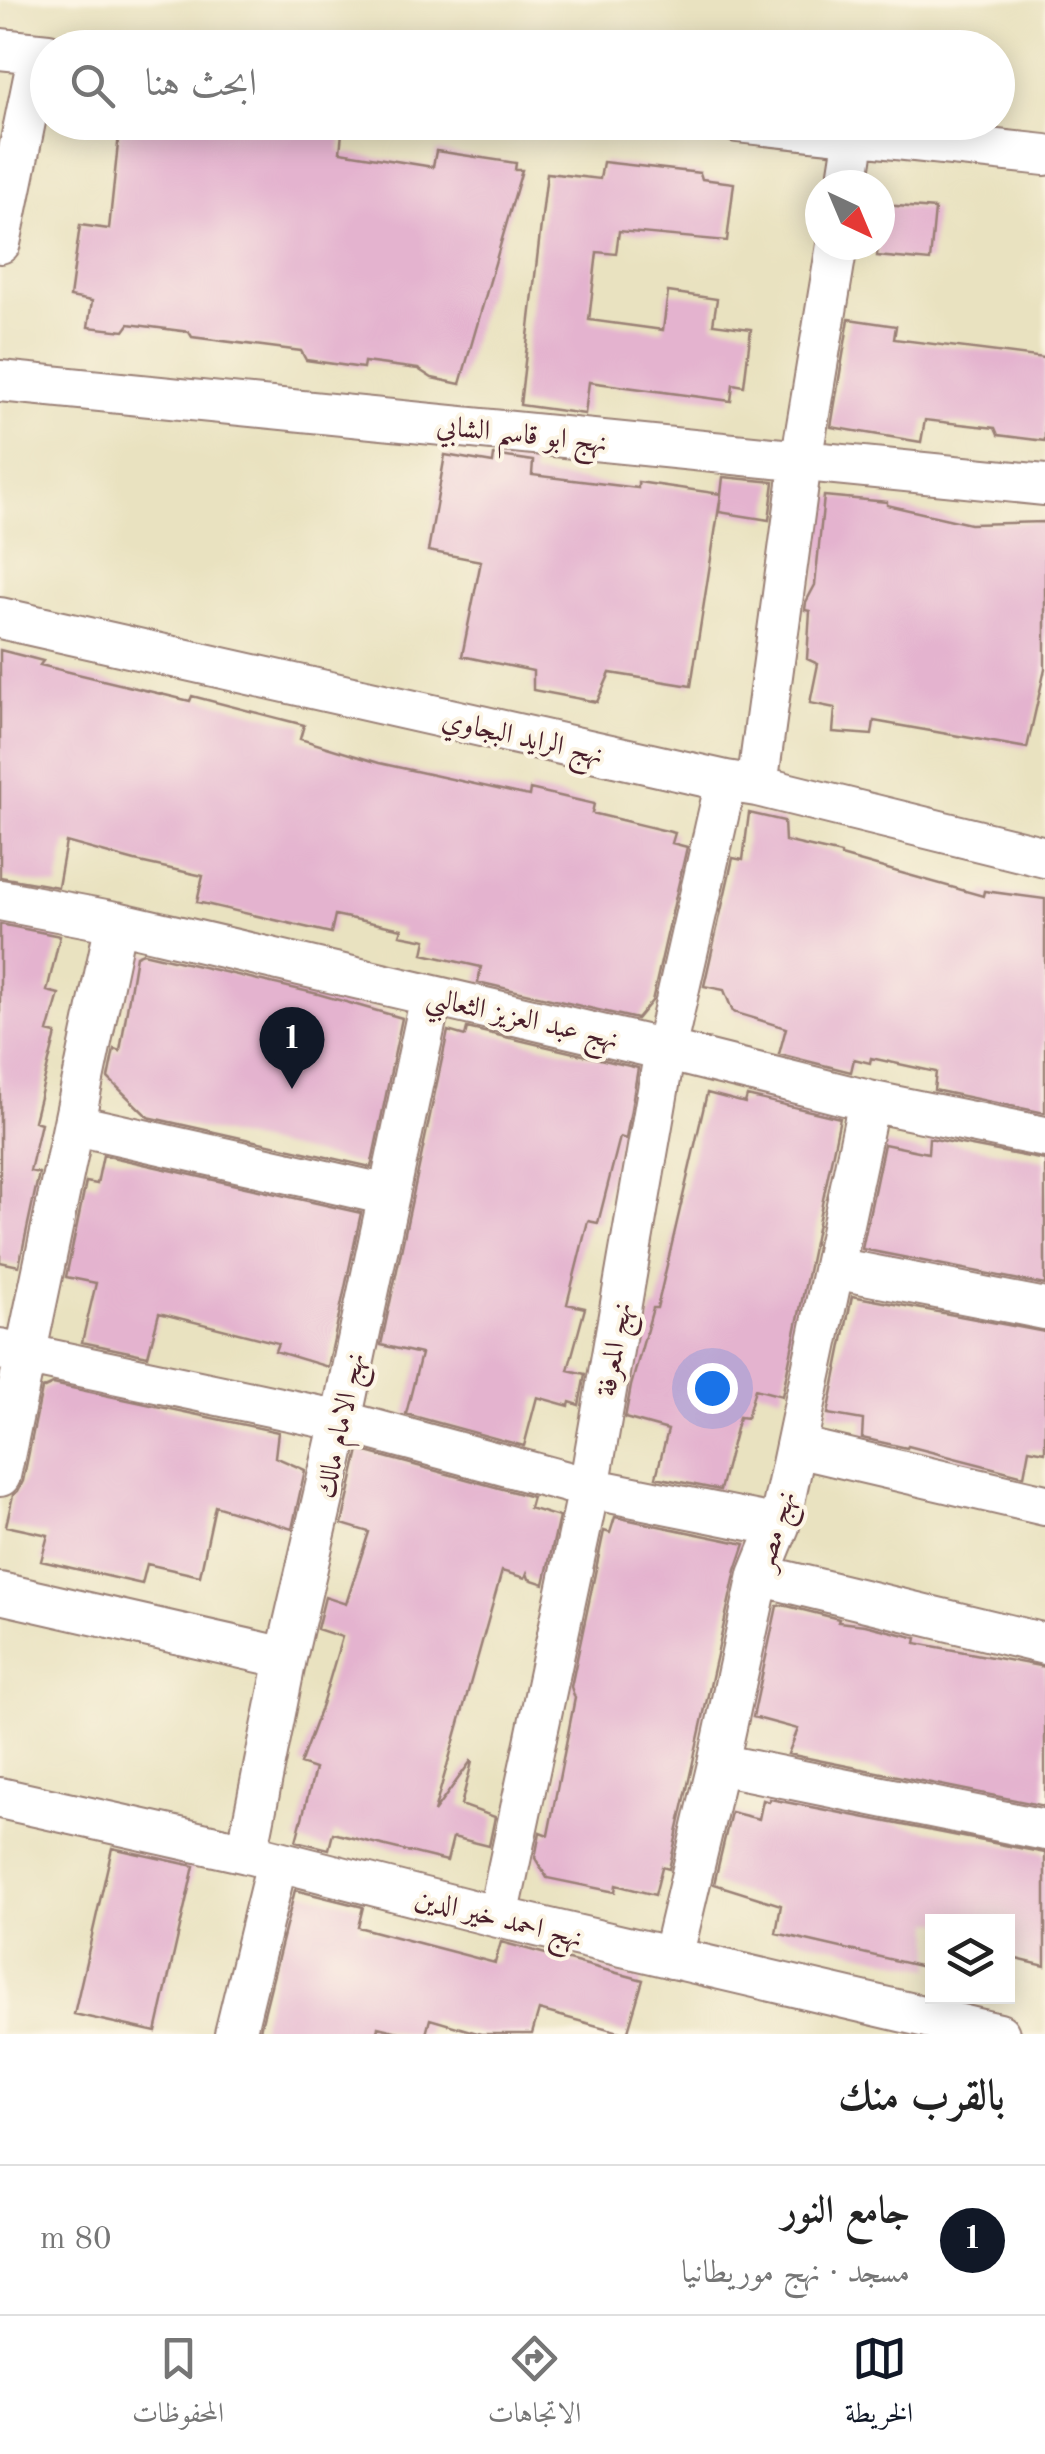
<!DOCTYPE html>
<html lang="ar">
<head>
<meta charset="utf-8">
<style>
	:root { --surface:#fff; --page:#f2f2f2; --text:#222; --muted:#767676; --line:#e0e0e0; --accent:#111827 }
	body { margin:0; font-family:"Old Standard TT",Amiri,serif; background:var(--page); color:var(--text); direction:rtl }
	.controls { position:absolute; right:30px; bottom:30px; display:grid; overflow:hidden; border-radius:0px; box-shadow:0 5px 25px #0003 }
	.controls button { width:90px; height:90px; display:grid; place-items:center; padding:0; border:0; border-bottom:2px solid var(--line); background:var(--surface); color:var(--text); font:50px sans-serif }
	.compass { position:absolute; left:805px; top:170px; width:90px; height:90px; border-radius:50%; background:var(--surface); box-shadow:0 5px 25px #0003; rotate:136deg }
	.you { position:absolute; left:712px; top:1388px; width:35px; height:35px; margin:-25px; border:8px solid #fff; border-radius:50%; background:#1a73e8; box-shadow:0 0 0 15px #1a73e833 }
	.badge { display:grid; place-items:center; width:65px; height:65px; border-radius:50%; background:var(--accent); color:#fff; font-size:32px; font-weight:700 }
	.pin { position:absolute; translate:-50% -82px; filter:drop-shadow(0 2px 5px #0008) }
	.pin::after { content:''; position:absolute; top:52px; width:35px; height:30px; background:inherit; clip-path:polygon(0 0,100% 0,50% 100%) }
	.list { margin:0; padding:0; list-style:none }
	h2 { display:flex; justify-content:space-between; align-items:center; height:130px; margin:0; padding:0 40px; font-size:42px }
	h2 small { font-size:32px; font-weight:400; color:var(--muted) }
	.list li { display:grid; grid-template-columns:65px 1fr auto; gap:30px; align-items:center; box-sizing:border-box; height:150px; padding:0 40px; border-top:2px solid var(--line) }
	.list b { display:block; font-size:38px; white-space:nowrap }
	.list p { margin:0; font-size:32px; white-space:nowrap; color:var(--muted) }
	.list em { font-size:32px; font-style:normal; color:var(--muted) }
	.icon { flex:none; width:55px; height:55px; fill:none; stroke:currentColor; stroke-width:2; stroke-linecap:round; stroke-linejoin:round }
	.map { position:relative; flex:none; width:1045px; height:2034px; overflow:hidden; direction:ltr }
	.search { position:absolute; background:var(--surface); box-shadow:0 5px 25px #0003; left:30px; right:30px; top:30px; height:110px; display:flex; align-items:center; gap:25px; box-sizing:border-box; padding:0 35px; border-radius:55px; color:var(--muted); font-size:38px }
	.sheet { height:280px; background:var(--surface) }
	nav { display:flex; justify-content:space-around; align-items:center; box-sizing:border-box; height:140px; border-top:2px solid var(--line); background:var(--surface); font-size:28px; color:var(--muted) }
	nav a { display:grid; justify-items:center; gap:5px }
	nav .on { color:var(--accent) }
	.map>svg:first-child { display:block }
</style>
</head>
<body>
<div class="map">
<svg width="1045" height="2034" viewBox="0 0 1045 2034">
	<rect width="100%" height="100%" fill="#fcf5e5"/>
	<filter id="ink" filterUnits="userSpaceOnUse"><feTurbulence type="fractalNoise" baseFrequency=".01" numOctaves="2"/><feDisplacementMap in="SourceGraphic" scale="20" xChannelSelector="R" yChannelSelector="G"/><feConvolveMatrix kernelMatrix="1 2 1 2 8 2 1 2 1" color-interpolation-filters="sRGB"/></filter>
	<filter id="wash" filterUnits="userSpaceOnUse"><feTurbulence type="fractalNoise" baseFrequency=".0048" numOctaves="4" result="noise"/><feDisplacementMap in="SourceGraphic" scale="40" xChannelSelector="R" yChannelSelector="G"/><feGaussianBlur stdDeviation="2.25" result="paint"/><feColorMatrix in="noise" values="0 0 0 0 0 0 0 0 0 0 0 0 0 0 0 0 0 1.4 0 .05"/><feComposite in="paint" operator="in"/></filter>
	<g filter="url(#wash)">
		<rect width="100%" height="100%" fill="#e9e2c0"/>
		<g id="blocks">
			<path fill="#e4b3cf" d="M129 122H283L282 126 342 133 340 152 433 167 436 151 516 163 515 170H522L460 384 432 378 418 369 364 362 363 368 306 360 301 351 192 337 189 332 129 324 124 331 88 327 92 301 70 297 80 225 109 229 120 125 128 126Z
				M603 162 700 173 702 179 734 183 727 241 619 231 616 254 597 252 589 320 663 330 668 292 717 299 713 324 751 329 744 386 733 384 731 401 589 382 585 414 520 405 547 173 600 179Z
				M883 205 935 209 930 261 877 256 878 245H880Z
				M849 319 896 326 894 339 1045 358V441L998 435 995 428 925 420 921 442 831 427Z
				M445 455 493 463 494 455 533 461 532 475 638 488V482L721 494 691 686 610 673 597 702 533 690V671L462 656 481 561 428 551Z
				M723 477 774 482 769 520 719 512Z
				M824 496 887 502V505L970 524 1045 522V669L1027 748 874 721 872 735 833 732 835 708 810 703 818 664 807 659 810 611 805 610 806 602 815 585Z
				M0 650 43 661 40 665 190 701 192 696 304 725 300 739 379 763 529 796 530 789 594 804 592 813 675 833 672 843 687 847 652 1001 637 1019 478 982 481 967 423 954 426 940 400 935 402 929 335 915 331 933 197 902 203 876 135 861 66 842 58 887 0 877Z
				M749 813 784 821 785 841 841 854V856L983 896 984 891 1045 899V1113L934 1090 936 1072 871 1058 870 1063 854 1059 851 1072 779 1054 786 1028 733 1012 724 990 704 986 733 858 743 860Z
				M0 924 60 936 47 991 59 994 48 1032 56 1034 34 1121 41 1123 30 1171 39 1173 19 1266 0 1262Z
				M143 953 318 994 402 1018 371 1167 148 1117 108 1078 114 1049 120 1051 136 956Z
				M467 1028 638 1068 626 1139 620 1137 598 1223 588 1221 567 1304 585 1308 568 1370 585 1374 579 1405 570 1402 569 1406 537 1397 524 1446 406 1414 421 1354 381 1345 448 1031 465 1036Z
				M707 1093 745 1103 747 1096 840 1118 782 1396 755 1389 747 1418 739 1417 720 1490 656 1477 668 1430 625 1418 631 1386 653 1308H657Z
				M929 1138 1045 1160V1285L862 1249 884 1144 928 1153Z
				M103 1155 361 1213 328 1367 275 1351 278 1343 159 1313 148 1356 82 1342 96 1283 66 1277 86 1182 97 1184Z
				M852 1296 1045 1332V1452L1029 1449 1024 1476 908 1446 907 1448 862 1438 863 1420 828 1414Z
				M53 1384 278 1432 275 1457 305 1470 292 1529 215 1506 200 1576 147 1564 142 1584 41 1561 48 1535 6 1526 13 1495 18 1491 23 1481 42 1389Z
				M359 1450 532 1497 529 1508 559 1517 544 1584 529 1579 527 1573 525 1578 502 1571 434 1812 471 1761 472 1762 461 1805 495 1817 489 1846 453 1837 447 1861 333 1833 329 1849 296 1841 315 1769 300 1764 322 1705 342 1637 317 1629 325 1597 346 1604 369 1532 342 1524Z
				M615 1517 745 1544 736 1570 669 1869 662 1867 655 1895 616 1885 615 1892 547 1878 535 1858 540 1832 548 1835 575 1698 571 1687 604 1531 610 1533Z
				M783 1605 839 1619 838 1622 865 1625 917 1638 916 1643 1045 1667V1806L788 1754 798 1729 753 1717 777 1606Z
				M770 1799 1045 1853V1966L1008 1957V1922H932V1969L776 1933 781 1905 714 1884 731 1812 759 1819 763 1800 769 1802Z
				M112 1848 194 1866 156 2032 74 2014Z
				M295 1890 363 1907 358 1927 495 1963 501 1942 643 1980 627 2034 539 2010 532 2034H481L430 2019 426 2034H407L378 2027 377 2034H259Z"/>
		</g>
	</g>
	<g filter="url(#ink)">
		<use href="#blocks" fill-opacity="0" stroke="#9a8076" stroke-width="2.5"/>
		<g fill="none" stroke-linecap="round" stroke-linejoin="round">
			<defs>
				<path id="street" d="M0 49 48 54
					M737 122 1045 155
					M847 185 855 134
					M0 243 39 53
					M0 381 1045 485
					M0 618 726 781 757 786 1045 857
					M757 786 801 462 837 245
					M0 900 116 922 665 1050 869 1101 1045 1137
					M76 1125 388 1195
					M834 1268 1045 1309
					M0 1349 341 1421 589 1488 779 1526
					M797 1447 1045 1505
					M0 1476C37 1291 79 1107 116 922
					M759 1575 1045 1644
					M0 1593 286 1658
					M718 1764 1045 1830
					M0 1798 247 1853 498 1917 999 2034
					M247 1853 286 1658 341 1421 431 996
					M498 1917 589 1488 665 1050 726 781
					M672 1958 718 1764 759 1575 779 1526 869 1101
					M235 2034 277 1862"/>
			</defs>
			<use href="#street" stroke="#9a8076" stroke-width="44"/>
			<use href="#street" stroke="#fff" stroke-width="40"/>
		</g>
	</g>
	<g text-anchor="middle" stroke-width="8" stroke-linejoin="round" paint-order="stroke">
		<g font-size="28" fill="#4a1f2b" stroke="#fcf5e5">
			<text transform="translate(522 433) rotate(6)" y="10">نهج ابو قاسم الشابي</text>
			<text transform="translate(523 736) rotate(13)" y="10">نهج الرايد البجاوي</text>
			<text transform="translate(523 1017) rotate(13)" y="10">نهج عبد العزيز الثعالبي</text>
			<text transform="translate(613 1349) rotate(-80)" y="10">نهج المعرفة</text>
			<text transform="translate(339 1425) rotate(-78)" y="10">نهج الامام مالك</text>
			<text transform="translate(774 1530) rotate(-73)" y="10">نهج مصر</text>
			<text transform="translate(499 1917) rotate(14)" y="10">نهج احمد خير الدين</text>
		</g>
	</g>
</svg>
<div class="controls">
<button><svg class="icon" aria-label="layers" viewBox="0 0 24 24"><path d="M12 4l9 5-9 5-9-5zM3 14l9 5 9-5"/></svg></button>
</div>
<svg class="compass" viewBox="-18 -18 36 36"><path d="M0-13l5 13h-10z" fill="#e53935"/><path d="M0 13l5-13h-10z" fill="#767676"/></svg>
<div class="you"></div>
<div class="pin badge" style="left:292px;top:1089px">1</div>
<div class="search"><svg class="icon" aria-label="search" viewBox="0 0 24 24"><circle cx="10" cy="10" r="6"/><path d="M15 15l6 6"/></svg>ابحث هنا</div>
</div>
<section class="sheet">
<h2>بالقرب منك<small></small></h2>
<ul class="list">
<li><span class="badge">1</span><div><b>جامع النور</b><p>مسجد · نهج موريطانيا</p></div><em>80 m</em></li>
</ul>
</section>
<nav>
<a class="on"><svg class="icon" aria-label="map" viewBox="0 0 24 24"><path d="M3 6l6-2 6 2 6-2v14l-6 2-6-2-6 2zM9 4v14M15 6v14"/></svg>الخريطة</a>
<a><svg class="icon" aria-label="directions" viewBox="0 0 24 24"><path d="M12 3l9 9-9 9-9-9zM9 14v-3h6M13 9l2 2-2 2"/></svg>الاتجاهات</a>
<a><svg class="icon" aria-label="saved" viewBox="0 0 24 24"><path d="M7 4h10v16l-5-4-5 4z"/></svg>المحفوظات</a>
</nav>
</body>
</html>
